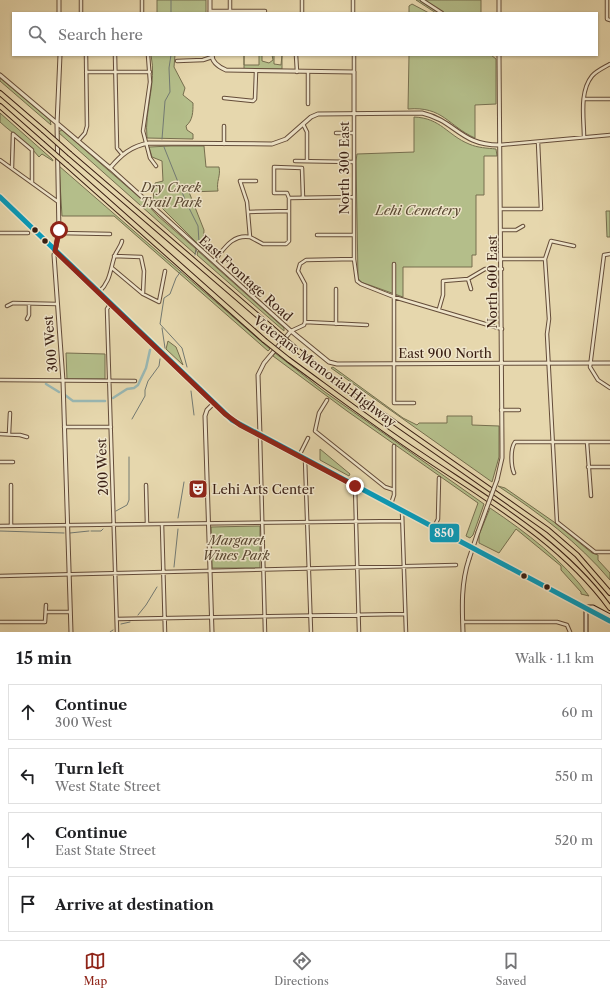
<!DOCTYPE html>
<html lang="en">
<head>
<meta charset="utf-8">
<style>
	:root { --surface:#fff; --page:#f2f2f2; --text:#202124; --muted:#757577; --line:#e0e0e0; --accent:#8f2418 }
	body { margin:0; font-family:"Libre Caslon Text",serif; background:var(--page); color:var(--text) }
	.stop { position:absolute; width:12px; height:12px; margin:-9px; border:3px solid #8f2418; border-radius:50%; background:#fff }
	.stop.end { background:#8f2418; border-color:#fff; box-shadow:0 1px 4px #0008 }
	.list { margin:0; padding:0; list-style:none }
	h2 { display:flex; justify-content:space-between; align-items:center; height:52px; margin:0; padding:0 16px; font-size:17px }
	h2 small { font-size:13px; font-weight:400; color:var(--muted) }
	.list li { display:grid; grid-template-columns:26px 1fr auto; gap:12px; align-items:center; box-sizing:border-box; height:56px; margin:0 8px 8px; padding:0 8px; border:1px solid var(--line); border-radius:0px }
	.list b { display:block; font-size:15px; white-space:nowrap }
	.list p { margin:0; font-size:13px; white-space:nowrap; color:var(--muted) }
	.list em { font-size:13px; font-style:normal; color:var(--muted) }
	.icon { flex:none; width:22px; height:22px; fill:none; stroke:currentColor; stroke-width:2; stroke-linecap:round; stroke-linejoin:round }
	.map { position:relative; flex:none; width:610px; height:632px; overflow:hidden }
	.search { position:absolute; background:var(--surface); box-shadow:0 1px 3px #0004; left:12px; right:12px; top:12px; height:44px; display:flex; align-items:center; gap:10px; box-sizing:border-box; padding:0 14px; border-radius:0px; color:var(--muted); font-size:15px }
	.sheet { height:308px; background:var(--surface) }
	nav { display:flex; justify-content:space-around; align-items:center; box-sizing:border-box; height:56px; border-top:1px solid var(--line); background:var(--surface); font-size:11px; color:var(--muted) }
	nav a { display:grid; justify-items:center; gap:2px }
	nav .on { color:var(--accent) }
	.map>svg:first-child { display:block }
</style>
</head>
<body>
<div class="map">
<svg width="610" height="632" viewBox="0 0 610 632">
	<rect width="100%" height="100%" fill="#e6d7ad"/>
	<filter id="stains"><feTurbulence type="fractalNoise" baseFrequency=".005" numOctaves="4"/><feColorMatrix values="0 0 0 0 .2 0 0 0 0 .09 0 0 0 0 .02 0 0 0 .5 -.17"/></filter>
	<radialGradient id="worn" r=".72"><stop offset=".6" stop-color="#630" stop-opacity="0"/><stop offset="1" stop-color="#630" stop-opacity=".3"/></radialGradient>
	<path fill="#b4be8a" stroke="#766e4e" d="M157 0H206V13H157Z
		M416 0H481V13H436Z
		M412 4 429 13H409V6Z
		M151 55H175L174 67 185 88 183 95 193 103C193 112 193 120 186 126L187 130 193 134V139L147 138C144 111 157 82 151 55Z
		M244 55V65H259V55H262V61L269 63 273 60 272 55H274V64L281 65 282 55V69H244Z
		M409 55H491L496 59V104L475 105V138C448 126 443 106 408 109Z
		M0 78 50 120 51 125 0 81Z
		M0 113 52 159 53 161 42 154 39 157C28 143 13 134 0 122Z
		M414 117C441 118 447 135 469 144 478 148 487 148 496 149L497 156H484V195H476V255H472V267H403V297L361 282 358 278 356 161 357 154 414 152Z
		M62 130 146 203 158 216 196 249 195 254 58 132Z
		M171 146H204L206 167H219C221 176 216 181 218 191L189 192 204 230 203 249 153 199 155 183 163 181 162 161 152 157 149 147Z
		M59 166 270 349 268 351 114 216H62Z
		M606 211H610V237H607Z
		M198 251 284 328V331L197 255Z
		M168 341 176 347 183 365 166 349Z
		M66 353 105 354V379H67Z
		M275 353 325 392 484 504 473 535 470 538 466 536 478 503 347 411 273 356Z
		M333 367 403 418 417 425 419 423H447V416H472V425L499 426V457L492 482 331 368Z
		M320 449 350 474 349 476 320 460Z
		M498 486 505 488 554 522 592 553 598 555V560L610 573V580C578 542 539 513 498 486Z
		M490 508C527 533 563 560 589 596L581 594V592L561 570V566L516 529 499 553 479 543V535Z
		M260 526V568H212L211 527Z"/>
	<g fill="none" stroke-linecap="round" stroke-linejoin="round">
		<path stroke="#737a73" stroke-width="1" d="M171 13V0
			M162 139 165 101 170 92 169 68 171 55
			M164 147 186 202 198 226 199 242
			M195 255 197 249
			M181 271 176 278 170 294 164 298 160 324 182 348 187 367
			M162 328 165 348
			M191 391 194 415
			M132 419 145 396V390L148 381 159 366 160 359
			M116 511 127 505 129 500V457
			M178 518 184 482
			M0 531 64 533
			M91 531H101L103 529
			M70 533 89 531
			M174 567 178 529
			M138 615 146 605 157 587
			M121 624 130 622
			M110 632 113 630"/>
		<path stroke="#99b7b3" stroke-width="2.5" d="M46 384 59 392
			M65 395 73 401H105
			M113 398 127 389 134 388 138 385 146 368 150 350"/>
		<defs>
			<path id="minor" d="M81 0V13
				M142 0V13
				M302 0V13
				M353 0V13
				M422 0 442 13
				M607 0V19L610 20
				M210 11H265
				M230 13V0
				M115 55 117 148 122 154
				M148 55 150 82 143 131 150 158 156 166
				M296 55 297 72
				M354 55V72
				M177 61 203 60 212 57
				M86 72H150
				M224 98 253 101 255 99 256 72
				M584 99H610
				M308 104V72
				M354 113V259L357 281 361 284 394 297 502 329
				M303 124 307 132V161
				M224 126V144
				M336 133H354
				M13 134 32 150V182
				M584 137C584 119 579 92 592 76 596 71 605 67 610 64
				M78 141 85 133 87 126 86 55
				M499 145 610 135
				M0 160 57 201
				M295 161 354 162
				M12 167 13 134
				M289 198 354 197
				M501 209H541L538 142
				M248 212 289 211
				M502 230H516L523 226
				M0 233H28
				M59 233 110 234
				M317 235H354
				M250 237 263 244H286L289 241V198L287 193H274V167L302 168 303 198
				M250 237 247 202 240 181H256
				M574 246 551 241 545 259 549 319 547 334 557 522 595 552H610
				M610 254 604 255 590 367 598 380 610 388
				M114 256 141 257 144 271 143 293
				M502 259H545
				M214 261C224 249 232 234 250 237
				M394 264V403H414
				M112 268 143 294 159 302 165 271
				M468 279 471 289
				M336 289V324
				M99 292C111 281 110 269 115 255 117 250 121 246 122 241
				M111 303 107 309 117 632
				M7 306 13 303 57 304
				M439 309 443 295V281L468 279 485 269H502
				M27 319 29 315V304
				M305 322 367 325
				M291 331 304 325 305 322V284L298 271 300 264 306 260 354 259
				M0 380 135 381
				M327 400 319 413 315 431 385 487 394 490
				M501 410H519
				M64 427H111
				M0 434 20 435 27 437
				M9 434 10 413
				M260 435 265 632
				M587 442 591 496
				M299 456 308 438
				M305 459 311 632
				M0 462H13
				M588 467H610
				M514 473C511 466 510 449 515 442H610
				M11 485V526
				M146 485 147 524
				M355 486 359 632
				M391 504 394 495V446
				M402 511 406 632
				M162 524 165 632
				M0 526 402 521
				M434 527 438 519 439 478
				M0 576 456 565
				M46 612H70
				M117 619 405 614
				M0 622H45L46 605
				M463 622H557L567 625 570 632"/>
			<path id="tertiary" d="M210 0V13
				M499 0V13
				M59 13V0
				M60 55 57 124 59 233 54 255 63 381 71 632
				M212 55C212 62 219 67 226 70L354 72V113
				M0 75 110 168 291 331 329 362 337 364 610 363
				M110 168C121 155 131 146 149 143L272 144 286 139 311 117 318 114 422 113C456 121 460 145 499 145
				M260 435 258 375 264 363 291 331
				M497 480 502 458V445L499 55
				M478 532 487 507
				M212 632 205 416 207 410 214 403
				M463 632C462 607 461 583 469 559"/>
			<path id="secondary" d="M0 197 232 420 610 621
				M586 607H593L610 616
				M586 607V632"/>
			<path id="motorway" d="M0 93 43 130
				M0 106 42 143
				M70 154 271 327
				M67 165 264 340
				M296 349 338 383 548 530 577 555 610 593
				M289 360C333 392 375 424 420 454 488 500 561 541 610 608"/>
		</defs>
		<use href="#minor" stroke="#644c39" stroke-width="4.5"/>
		<use href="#tertiary" stroke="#644c39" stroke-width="5"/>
		<use href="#secondary" stroke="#391e12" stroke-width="5"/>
		<use href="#motorway" stroke="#391e12" stroke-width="6"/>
		<use href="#minor" stroke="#efe5ca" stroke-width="2.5"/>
		<use href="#tertiary" stroke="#efe5ca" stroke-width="3"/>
		<use href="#secondary" stroke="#efe5ca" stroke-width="3"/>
		<use href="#motorway" stroke="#e6d7ad" stroke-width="4"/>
		<defs>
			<path id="tertiary-bridge" d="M487 507 497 480
				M469 559 478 532"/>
			<path id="motorway-bridge" d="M43 130 70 154
				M42 143 67 165
				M271 327 296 349
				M264 340 289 360"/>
		</defs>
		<use href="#tertiary-bridge" stroke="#644c39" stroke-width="5" stroke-linecap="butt"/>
		<use href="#motorway-bridge" stroke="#391e12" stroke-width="6" stroke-linecap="butt"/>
		<use href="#tertiary-bridge" stroke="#efe5ca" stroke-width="3"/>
		<use href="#motorway-bridge" stroke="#e6d7ad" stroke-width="4"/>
		<defs>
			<path id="bus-1" d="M0 197 232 420 610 621"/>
		</defs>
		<use href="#bus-1" stroke="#efe5ca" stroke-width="8"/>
		<use href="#bus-1" stroke="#069bbb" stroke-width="5"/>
	</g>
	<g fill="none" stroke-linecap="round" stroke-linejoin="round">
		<path stroke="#8f2418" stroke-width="5" d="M59 230 55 251 225 414 240 425 355 486"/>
	</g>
	<defs>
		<symbol id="theatre-square" viewBox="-11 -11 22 22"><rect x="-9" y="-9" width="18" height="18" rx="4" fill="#8f2418" stroke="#efe5ca"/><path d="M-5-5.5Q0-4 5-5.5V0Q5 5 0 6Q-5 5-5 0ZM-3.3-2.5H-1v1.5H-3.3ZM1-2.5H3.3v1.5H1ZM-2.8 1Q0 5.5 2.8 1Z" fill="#fff"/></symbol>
	</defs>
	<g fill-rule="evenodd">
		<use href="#theatre-square" x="187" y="478" width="22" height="22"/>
	</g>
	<g fill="#391e12" stroke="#efe5ca" stroke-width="1.5">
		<circle cx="35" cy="230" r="3.5"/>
		<circle cx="45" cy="241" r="3.5"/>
		<circle cx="524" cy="576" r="3.5"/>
		<circle cx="547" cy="587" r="3.5"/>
	</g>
	<g text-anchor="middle" stroke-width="3" stroke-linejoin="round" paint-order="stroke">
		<g font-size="13" fill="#391e12" stroke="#efe5ca">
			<text transform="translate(344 168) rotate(-90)" y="5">North 300 East</text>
			<text transform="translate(246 278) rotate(42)" y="5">East Frontage Road</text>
			<text transform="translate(492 282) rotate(-90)" y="5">North 600 East</text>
			<text transform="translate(50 344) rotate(-95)" y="5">300 West</text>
			<text x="445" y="358">East 900 North</text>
			<text transform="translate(325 371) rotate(37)" y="5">Veterans Memorial Highway</text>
			<text transform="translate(102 467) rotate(-92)" y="5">200 West</text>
		</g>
		<g font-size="13" font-style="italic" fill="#584630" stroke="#efe5ca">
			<text x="171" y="192">Dry Creek<tspan x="171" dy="15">Trail Park</tspan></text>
			<text x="418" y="215">Lehi Cemetery</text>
			<text x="236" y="545">Margaret<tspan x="236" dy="15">Wines Park</tspan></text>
		</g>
		<g font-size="13" fill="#391e12" stroke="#efe5ca" text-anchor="start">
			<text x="212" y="494">Lehi Arts Center</text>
		</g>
	</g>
	<rect stroke="#efe5ca" stroke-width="1.5" x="429" y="523" width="31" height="20" rx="4" fill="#069bbb"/>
	<g font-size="11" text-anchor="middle" font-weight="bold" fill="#fff">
		<text x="444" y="537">850</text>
	</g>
	<rect width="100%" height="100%" filter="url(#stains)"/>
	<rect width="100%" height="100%" fill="url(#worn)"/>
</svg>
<div class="stop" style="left:59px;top:230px"></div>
<div class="stop end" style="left:355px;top:486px"></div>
<div class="search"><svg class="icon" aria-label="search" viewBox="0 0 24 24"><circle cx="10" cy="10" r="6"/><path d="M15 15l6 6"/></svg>Search here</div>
</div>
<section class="sheet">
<h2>15 min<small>Walk · 1.1 km</small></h2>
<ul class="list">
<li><svg class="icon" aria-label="ahead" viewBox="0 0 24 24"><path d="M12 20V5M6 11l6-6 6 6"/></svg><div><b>Continue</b><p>300 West</p></div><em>60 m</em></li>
<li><svg class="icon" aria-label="left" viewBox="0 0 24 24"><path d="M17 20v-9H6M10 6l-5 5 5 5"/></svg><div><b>Turn left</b><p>West State Street</p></div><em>550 m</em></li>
<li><svg class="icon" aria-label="ahead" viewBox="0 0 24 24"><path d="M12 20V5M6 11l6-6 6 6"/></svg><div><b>Continue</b><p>East State Street</p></div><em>520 m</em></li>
<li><svg class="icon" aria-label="arrive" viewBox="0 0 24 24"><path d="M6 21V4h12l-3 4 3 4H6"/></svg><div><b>Arrive at destination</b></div></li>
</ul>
</section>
<nav>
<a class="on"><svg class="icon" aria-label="map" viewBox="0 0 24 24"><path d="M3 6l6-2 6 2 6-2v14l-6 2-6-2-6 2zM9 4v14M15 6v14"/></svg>Map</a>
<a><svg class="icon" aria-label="directions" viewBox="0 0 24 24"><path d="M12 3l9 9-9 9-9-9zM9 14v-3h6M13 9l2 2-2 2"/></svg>Directions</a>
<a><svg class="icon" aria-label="saved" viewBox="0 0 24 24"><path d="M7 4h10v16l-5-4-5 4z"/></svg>Saved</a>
</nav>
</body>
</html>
